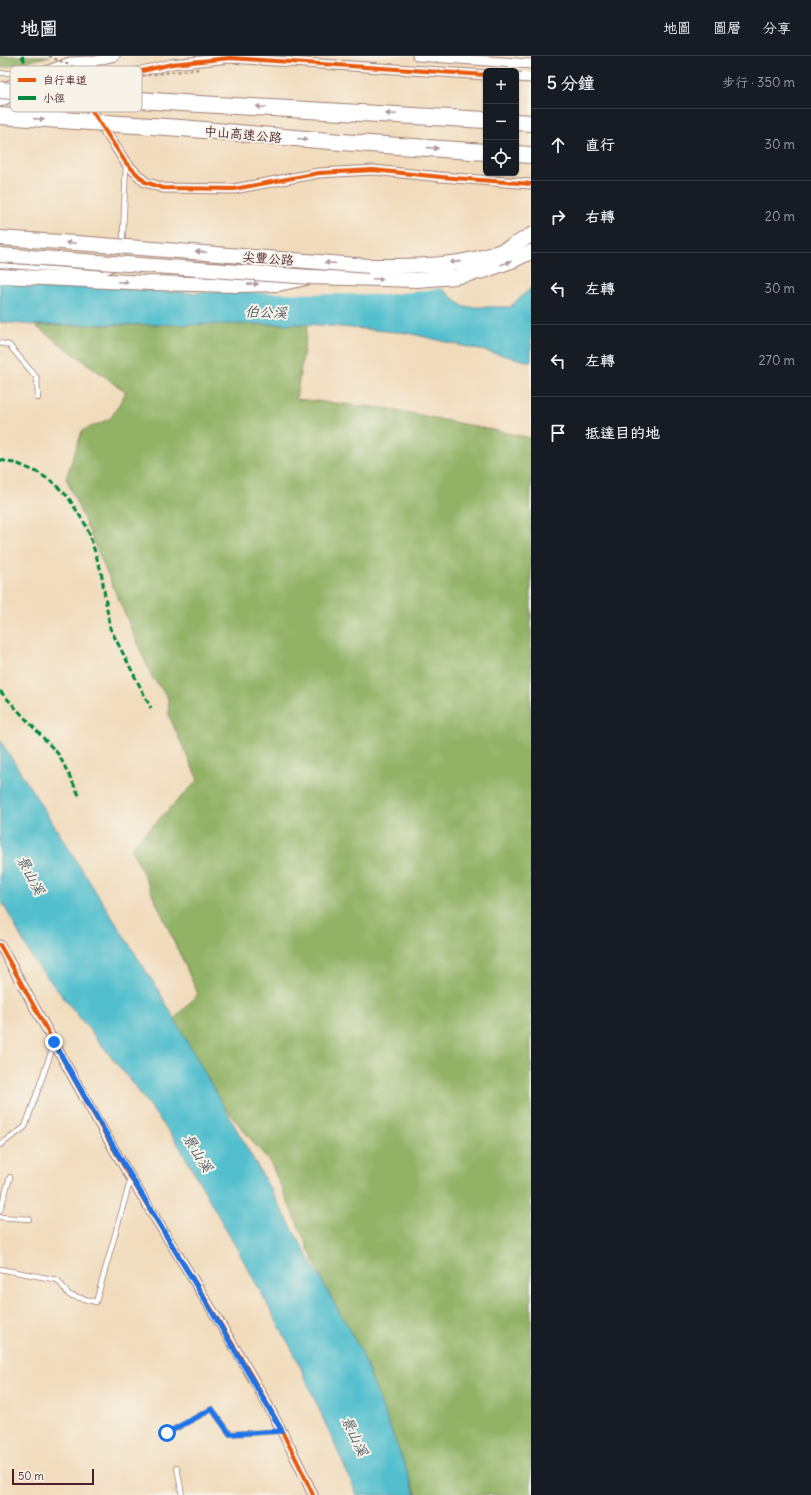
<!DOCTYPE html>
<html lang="zh-TW">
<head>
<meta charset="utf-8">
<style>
	:root { --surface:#171b24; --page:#20242c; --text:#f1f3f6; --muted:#9ea1a6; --line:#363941 }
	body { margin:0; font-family:Delius,"LXGW WenKai TC",sans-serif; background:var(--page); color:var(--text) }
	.controls { position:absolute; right:12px; top:12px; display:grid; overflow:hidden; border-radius:6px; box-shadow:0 1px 3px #0004 }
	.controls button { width:36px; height:36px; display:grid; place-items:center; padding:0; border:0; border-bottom:1px solid var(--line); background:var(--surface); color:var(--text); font:20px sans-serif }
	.scale { position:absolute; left:12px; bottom:10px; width:82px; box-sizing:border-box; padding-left:4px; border:2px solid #4a1f2b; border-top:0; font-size:11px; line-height:14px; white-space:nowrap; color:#4a1f2b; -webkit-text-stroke:3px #f7f3e8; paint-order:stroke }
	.stop { position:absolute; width:12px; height:12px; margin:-9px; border:3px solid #1a73e8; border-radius:50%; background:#fff }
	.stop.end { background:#1a73e8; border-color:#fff; box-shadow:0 1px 4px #0008 }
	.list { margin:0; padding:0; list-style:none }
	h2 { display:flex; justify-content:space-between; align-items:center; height:52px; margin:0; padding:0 16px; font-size:17px }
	h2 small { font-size:13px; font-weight:400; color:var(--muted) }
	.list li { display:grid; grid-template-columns:26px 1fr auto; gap:12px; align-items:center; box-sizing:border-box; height:72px; padding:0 16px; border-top:1px solid var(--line) }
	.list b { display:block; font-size:15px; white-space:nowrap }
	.list em { font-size:13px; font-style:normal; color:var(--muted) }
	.icon { flex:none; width:22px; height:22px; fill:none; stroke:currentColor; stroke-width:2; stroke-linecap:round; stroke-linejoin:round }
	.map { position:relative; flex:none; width:531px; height:1439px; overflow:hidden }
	header { display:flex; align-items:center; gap:24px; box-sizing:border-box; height:56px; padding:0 20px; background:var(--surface); border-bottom:1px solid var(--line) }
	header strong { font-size:19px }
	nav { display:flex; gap:22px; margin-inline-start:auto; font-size:14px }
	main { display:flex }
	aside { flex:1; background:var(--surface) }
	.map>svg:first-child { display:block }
</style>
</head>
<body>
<header>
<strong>地圖</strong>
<nav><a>地圖</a><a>圖層</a><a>分享</a></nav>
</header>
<main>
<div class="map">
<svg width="531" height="1439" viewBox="0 0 531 1439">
	<rect width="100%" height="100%" fill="#f7f3e8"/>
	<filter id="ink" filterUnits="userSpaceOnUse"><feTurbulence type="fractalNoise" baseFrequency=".025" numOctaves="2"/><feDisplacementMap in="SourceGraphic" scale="8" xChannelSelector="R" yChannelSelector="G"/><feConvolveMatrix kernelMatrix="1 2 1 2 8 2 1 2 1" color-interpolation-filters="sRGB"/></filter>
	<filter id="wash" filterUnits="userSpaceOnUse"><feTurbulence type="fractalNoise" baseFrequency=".012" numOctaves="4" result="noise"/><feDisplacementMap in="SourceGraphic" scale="16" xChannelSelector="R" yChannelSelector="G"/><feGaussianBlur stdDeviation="0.9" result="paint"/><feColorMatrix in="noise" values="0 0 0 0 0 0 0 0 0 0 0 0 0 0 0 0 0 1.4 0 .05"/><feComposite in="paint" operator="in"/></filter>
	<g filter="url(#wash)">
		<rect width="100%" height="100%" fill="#f1dbbc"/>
		<path fill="#92b266" stroke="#6e6848" d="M0 0H50L0 12Z
			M308 268 296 343 391 353 531 382V1439H417L271 1108 167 980 174 963 198 938 131 791 198 724 169 660 168 642 152 621 66 422 82 375 111 362 126 336 34 269Z"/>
		<path fill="#53bfce" stroke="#4e6f7c" d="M0 224 195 237 431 224 464 251H510L531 232V306L408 277 308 268 34 269 0 266Z
			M0 684 160 937 360 1293 416 1439H357L296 1301 246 1209 178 1088 130 1024 34 905 0 842Z"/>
		<path fill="#f1dbbc" d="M377 209 432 222 445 232 384 239 272 237 228 234 272 213Z"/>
	</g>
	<g filter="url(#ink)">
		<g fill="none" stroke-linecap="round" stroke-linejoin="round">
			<defs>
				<path id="service" d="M0 17H10
					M121 205 122 203 126 108
					M0 209 103 217 115 212
					M0 287 9 289 37 322 38 342
					M0 1089 25 1071 54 988
					M0 1155 10 1121
					M0 1161 29 1163
					M0 1213 58 1224 69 1239 96 1246 131 1122
					M167 1377 212 1353 230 1378 281 1375
					M177 1411 182 1439"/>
				<path id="minor" d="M417 0 531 8
					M516 21 531 22
					M70 34a13 13 0 1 1 26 0a13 13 0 1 1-26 0Z
					M94 28 129 18 172 8 230 2 486 19
					M4 31 70 6 90 5
					M29 33 95 5 115 0
					M0 46 17 38
					M87 47 126 107 145 126 163 132 234 133 319 117 373 114 441 121 531 128
					M8 59 47 40
					M0 889C44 967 85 1046 131 1122 193 1226 263 1328 313 1439"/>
				<path id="primary" d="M369 210C408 210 449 211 486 200 502 196 517 188 531 179
					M0 220 150 227 237 229 278 228 311 221 417 224 455 221 484 215 514 204 531 196"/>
				<path id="motorway" d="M182 47 486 64
					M516 66 531 67
					M181 72 341 86 486 96
					M516 98 531 99"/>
			</defs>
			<use href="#service" stroke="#9e7d74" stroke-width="6"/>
			<use href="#minor" stroke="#9e7d74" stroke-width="11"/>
			<use href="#primary" stroke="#9e7d74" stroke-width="16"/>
			<use href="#motorway" stroke="#9e7d74" stroke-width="18"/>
			<path stroke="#9e7d74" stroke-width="2" stroke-dasharray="3 3" stroke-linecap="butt" d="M26 8 28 13"/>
			<use href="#service" stroke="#fff" stroke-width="4.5"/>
			<use href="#minor" stroke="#fff" stroke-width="9"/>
			<use href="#primary" stroke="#fff" stroke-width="14"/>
			<use href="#motorway" stroke="#fff" stroke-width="16"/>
			<defs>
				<path id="primary-bridge" d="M0 182 90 188 369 210
					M0 199 311 221"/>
				<path id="motorway-bridge" d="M0 34 182 47
					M0 60 181 72"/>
			</defs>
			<use href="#primary-bridge" stroke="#9e7d74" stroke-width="16" stroke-linecap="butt"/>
			<use href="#motorway-bridge" stroke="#9e7d74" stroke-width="18" stroke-linecap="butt"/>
			<path stroke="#9e7d74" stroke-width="2" stroke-dasharray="3 3" stroke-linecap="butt" d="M49 0 71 10 103 17 128 21 200 13"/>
			<use href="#primary-bridge" stroke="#fff" stroke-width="14"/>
			<use href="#motorway-bridge" stroke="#fff" stroke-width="16"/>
			<path stroke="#00873e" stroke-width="3" stroke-dasharray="6 3" stroke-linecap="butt" d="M22 0 26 8
				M0 404 18 408 37 416 54 427 68 441 87 471 101 515 110 572 151 652
				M0 635 59 699 80 741"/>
			<defs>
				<path id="cycleway" d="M94 28 129 18 172 8 230 2 486 19
					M87 47 126 107 145 126 163 132 234 133 319 117 373 114 441 121 531 128
					M0 889C44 967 85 1046 131 1122 193 1226 263 1328 313 1439"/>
			</defs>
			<use href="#cycleway" stroke="#f7f3e8" stroke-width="6"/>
			<use href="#cycleway" stroke="#e8590c" stroke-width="4"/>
		</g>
		<defs><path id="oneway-solid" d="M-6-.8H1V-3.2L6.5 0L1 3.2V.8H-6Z"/></defs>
		<g fill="#ae9aa0">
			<use href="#oneway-solid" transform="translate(261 51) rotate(-177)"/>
			<use href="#oneway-solid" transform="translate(391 58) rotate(-177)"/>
			<use href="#oneway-solid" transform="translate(39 63) rotate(4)"/>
			<use href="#oneway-solid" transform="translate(303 83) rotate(5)"/>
			<use href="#oneway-solid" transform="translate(433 92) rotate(4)"/>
			<use href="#oneway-solid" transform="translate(71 187) rotate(-177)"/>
			<use href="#oneway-solid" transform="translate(201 196) rotate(-176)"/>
			<use href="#oneway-solid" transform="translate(455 206) rotate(174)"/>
			<use href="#oneway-solid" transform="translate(330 207) rotate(-176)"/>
			<use href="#oneway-solid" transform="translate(506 207) rotate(-20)"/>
			<use href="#oneway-solid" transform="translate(378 223) rotate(2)"/>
			<use href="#oneway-solid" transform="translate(123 226) rotate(3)"/>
			<use href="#oneway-solid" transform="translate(253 228) rotate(-1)"/>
		</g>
	</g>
	<g fill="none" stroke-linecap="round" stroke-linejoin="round" filter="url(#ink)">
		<path stroke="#1a73e8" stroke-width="5" d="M54 986C127 1118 207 1245 282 1375L230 1378 212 1353 167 1377"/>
	</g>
	<g text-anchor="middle" stroke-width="4" stroke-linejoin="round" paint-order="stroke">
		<g font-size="13" fill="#4a1f2b" stroke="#f7f3e8">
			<text transform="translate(243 78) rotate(5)" y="5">中山高速公路</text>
			<text transform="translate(268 202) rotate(4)" y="5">尖豐公路</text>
		</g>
		<g font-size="14" font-style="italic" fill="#4d5764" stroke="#f7f3e8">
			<text transform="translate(266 256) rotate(2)" y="5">伯公溪</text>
			<text transform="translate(31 819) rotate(62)" y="5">景山溪</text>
			<text transform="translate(198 1097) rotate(58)" y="5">景山溪</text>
			<text transform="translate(355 1380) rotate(65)" y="5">景山溪</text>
		</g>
	</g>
	<rect x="10" y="10" width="132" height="46" rx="6" fill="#f7f3e8" stroke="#c3b3af" stroke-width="1"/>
	<rect x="18" y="22" width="18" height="4" fill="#e8590c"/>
	<rect x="18" y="40" width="18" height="4" fill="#00873e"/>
	<g font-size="11" fill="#4a1f2b">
		<text x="43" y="28">自行車道</text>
		<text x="43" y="46">小徑</text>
	</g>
</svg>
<div class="controls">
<button>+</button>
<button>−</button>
<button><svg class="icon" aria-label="locate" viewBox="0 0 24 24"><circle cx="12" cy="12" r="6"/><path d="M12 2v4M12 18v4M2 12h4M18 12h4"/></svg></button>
</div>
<div class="scale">50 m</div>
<div class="stop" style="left:167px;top:1377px"></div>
<div class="stop end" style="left:54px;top:986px"></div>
</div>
<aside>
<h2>5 分鐘<small>步行 · 350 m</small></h2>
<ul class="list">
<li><svg class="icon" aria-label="ahead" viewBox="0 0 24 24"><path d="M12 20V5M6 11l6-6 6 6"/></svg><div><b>直行</b></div><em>30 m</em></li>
<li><svg class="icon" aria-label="right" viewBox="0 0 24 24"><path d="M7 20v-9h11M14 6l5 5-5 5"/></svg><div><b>右轉</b></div><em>20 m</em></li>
<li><svg class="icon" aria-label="left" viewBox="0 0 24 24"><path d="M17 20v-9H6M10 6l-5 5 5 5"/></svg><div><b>左轉</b></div><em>30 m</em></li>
<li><svg class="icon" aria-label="left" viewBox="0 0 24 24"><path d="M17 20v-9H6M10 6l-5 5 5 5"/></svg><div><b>左轉</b></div><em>270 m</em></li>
<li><svg class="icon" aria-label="arrive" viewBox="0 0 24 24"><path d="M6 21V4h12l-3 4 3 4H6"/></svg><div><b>抵達目的地</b></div></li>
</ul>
</aside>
</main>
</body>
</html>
